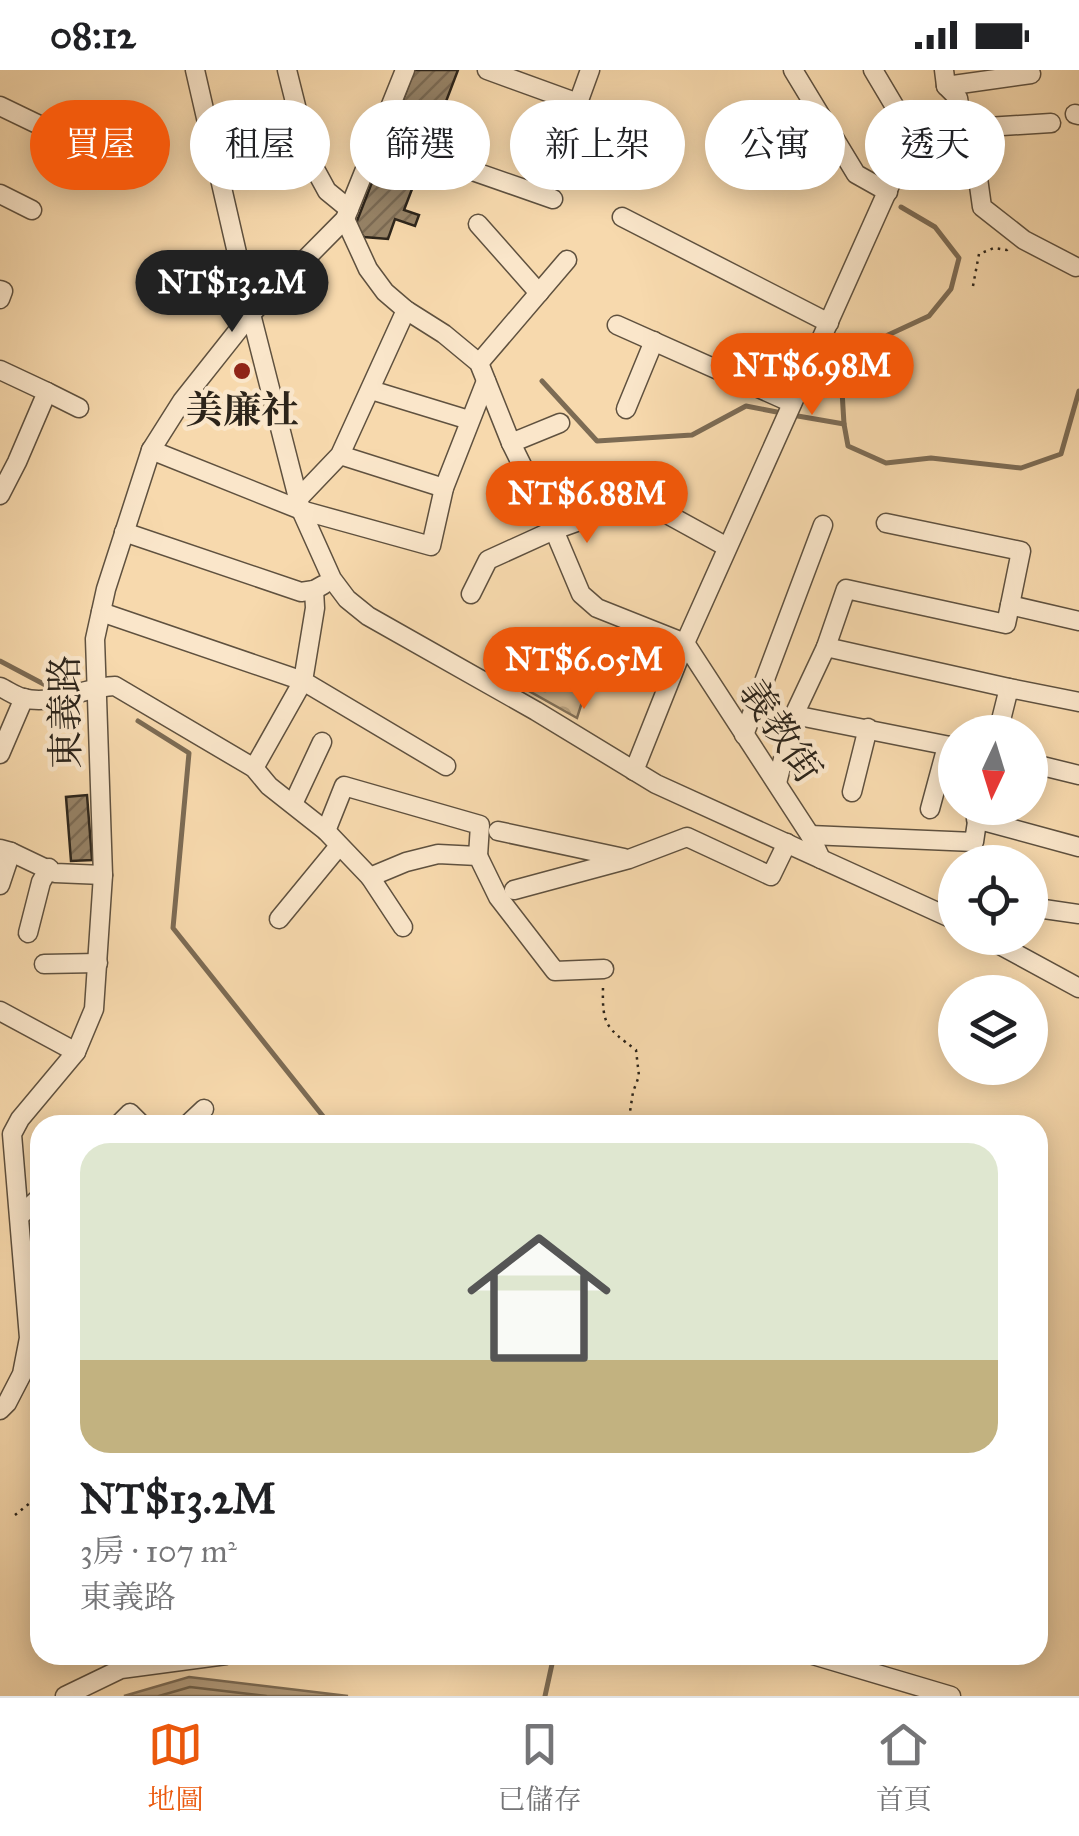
<!DOCTYPE html>
<html lang="zh-TW">
<head>
<meta charset="utf-8">
<style>
	body { margin:0; font-family:"IM FELL Great Primer","Noto Serif TC",serif; background:#f2f2f2; color:#202124; height:100vh; display:flex; flex-direction:column; font-size:38px; white-space:nowrap }
	* { box-sizing:border-box; margin:0 }
	p { font-size:32px; color:#757577 }
	.icon { flex:none; width:55px; height:55px; fill:none; stroke:currentColor; stroke-width:2; stroke-linecap:round; stroke-linejoin:round }
	.map { position:relative; flex:1; overflow:hidden }
	.drawer { position:absolute; left:30px; top:1045px; width:1018px; height:550px; display:flex; flex-direction:column; background:#fff; border-radius:30px; box-shadow:0 5px 25px #0003 }
	.drawer>* { flex:none }
	.hud { position:absolute; left:30px; top:30px; width:1020px; height:90px; display:flex; gap:20px }
	.needle { width:65px; rotate:184deg }
	.buttons { position:absolute; left:938px; top:645px; display:grid; gap:20px }
	.buttons a { display:grid; place-items:center; width:110px; height:110px; border-radius:50%; background:#fff; box-shadow:0 5px 25px #0003; font-size:50px }
	.price { position:absolute; translate:-50% -85px; padding:0 22px; border-radius:35px; background:#ea580c; color:#fff; font-size:32px; line-height:65px; filter:drop-shadow(0 2px 5px #0008) }
	.price::after { content:''; position:absolute; left:50%; top:60px; width:30px; height:22px; margin-left:-15px; background:inherit; clip-path:polygon(0 0,100% 0,50% 100%) }
	.price.current { background:#222; color:#fff }
	ul { padding:0; list-style:none }
	li { display:grid; align-content:center; gap:20px; height:530px; padding:0 50px }
	li+li { border-top:2px solid #e0e0e0 }
	li span { display:grid; place-items:center; height:310px; border-radius:30px; color:#555 }
	li>.icon { margin-inline-start:auto }
	span .icon { width:180px; height:180px; fill:#fffc; stroke-width:1 }
	li b { font-size:42px }
	.chip { padding:0 35px; border-radius:45px; background:#fff; box-shadow:0 5px 25px #0003; font-size:35px; line-height:90px }
	.chip.current { background:#ea580c; color:#fff }
	.status { display:flex; justify-content:space-between; align-items:center; height:70px; padding:0 50px; background:#fff; direction:ltr }
	.status svg { height:28px; fill:currentColor }
	.menu { display:flex; justify-content:space-around; align-items:center; height:140px; border-top:2px solid #e0e0e0; background:#fff; font-size:28px; color:#757577 }
	.menu a { display:grid; justify-items:center; gap:5px }
	.menu .current { color:#ea580c }
	.map>svg:first-child { display:block }
</style>
</head>
<body>
<div class="status"><b>08:12</b><svg viewBox="0 0 49 12"><path d="M0 12V9h3v3zM5 12V6h3v6zM10 12V3h3v9zM15 12V0h3v12zM26 1h20v11H26zM47 4h2v5h-2z"/></svg></div>
<div class="map">
<svg width="1079" height="1626" viewBox="0 0 1079 1626">
	<defs>
		<pattern id="forest-crowns" width="20" height="18" patternUnits="userSpaceOnUse" patternTransform="scale(2.5)"><rect width="20" height="18" fill="#d4ba94"/><path d="M2 6a3 3 0 1 1 6 0M12 15a3 3 0 1 1 6 0" fill="none" stroke="#b6a07f"/></pattern>
		<pattern id="building-hatch" width="6" height="6" patternUnits="userSpaceOnUse" patternTransform="scale(2.5)"><rect width="6" height="6" fill="#968266"/><path d="M-1 1l2-2M0 6l6-6M5 7l2-2" fill="none" stroke="#7b6a53"/></pattern>
	</defs>
	<rect width="100%" height="100%" fill="#f7d9ad"/>
	<filter id="stains"><feTurbulence type="fractalNoise" baseFrequency=".002" numOctaves="4"/><feColorMatrix values="0 0 0 0 .2 0 0 0 0 .09 0 0 0 0 .02 0 0 0 .5 -.17"/></filter>
	<radialGradient id="worn" r=".72"><stop offset=".6" stop-color="#630" stop-opacity="0"/><stop offset="1" stop-color="#630" stop-opacity=".3"/></radialGradient>
	<polygon fill="url(#forest-crowns)" stroke="#806f57" stroke-width="2.5" points="516,586 527,587 584,626 577,648 504,607"/>
	<polygon fill="#b29b7b" stroke="#7c6b54" stroke-width="2.5" points="189,1607 348,1626 124,1626"/>
	<g fill="none" stroke-linecap="round" stroke-linejoin="round">
		<polyline stroke="#6f604a" stroke-width="2.5" points="159,1626 190,1617 266,1626"/>
		<g stroke="#7c6b54" stroke-width="5">
			<polyline points="901,137 935,157 959,188 951,219 929,246 888,265 851,296 842,321 844,354 848,376 886,393 931,388 1021,398 1061,384 1079,321"/>
			<polyline points="542,311 597,371 692,365 746,336 782,343"/>
			<polyline points="792,345 844,354"/>
			<polyline points="0,591 53,619"/>
			<polyline points="138,651 189,683 173,858 330,1055"/>
			<polyline points="545,1626 554,1585"/>
		</g>
	</g>
	<g fill="url(#building-hatch)" stroke="#2c241a" stroke-width="2.5">
		<polygon points="414,0 458,0 429,76 391,62"/>
		<polygon points="385,79 422,93 404,140 419,145 415,156 395,149 388,169 364,167 355,156"/>
		<polygon points="87,725 92,790 71,791 66,727"/>
	</g>
	<g fill="none" stroke-linecap="round" stroke-linejoin="round">
		<defs>
			<g id="minor">
				<polyline points="195,0 251,244 301,440 332,509 347,529 368,546 536,641 656,714 955,850"/>
				<polyline points="287,0 309,88 327,121 349,139"/>
				<polyline points="487,0 578,33 590,0"/>
				<polyline points="793,0 856,104 888,122"/>
				<polyline points="944,0 946,16 958,28 963,60"/>
				<polyline points="946,16 1031,4"/>
				<polyline points="0,36 58,64"/>
				<polyline points="1075,44 1079,45"/>
				<polyline points="971,58 1051,53"/>
				<polyline points="378,68 553,129"/>
				<polyline points="908,75 932,63 971,58 982,137 1024,170 1076,197"/>
				<polyline points="0,124 32,140"/>
				<polyline points="622,147 829,253"/>
				<polyline points="345,149 368,199 385,222 406,240 444,264 479,293 511,373 554,460 581,524 597,538 685,573 810,765 821,789"/>
				<polyline points="478,154 539,223"/>
				<polyline points="0,220 3,221 0,229"/>
				<polyline points="617,255 792,333"/>
				<polyline points="479,293 567,190"/>
				<polyline points="0,300 47,322 17,392 0,425"/>
				<polyline points="371,320 469,350"/>
				<polyline points="47,322 79,338"/>
				<polyline points="626,339 654,271"/>
				<polyline points="511,373 560,353"/>
				<polyline points="151,380 301,440 431,476 444,418 486,311"/>
				<polyline points="340,385 444,418"/>
				<polyline points="298,429 340,385 406,240"/>
				<polyline points="886,453 1021,481 1010,535"/>
				<polyline points="124,462 301,522 314,520 323,515"/>
				<polyline points="314,520 315,538 303,611 446,696"/>
				<polyline points="471,524 488,490 554,460 627,434 647,433 727,477"/>
				<polyline points="101,542 303,611 254,698"/>
				<polyline points="826,577 846,519 1006,554 1010,535 1079,551"/>
				<path d="M0,617C7,620 15,626 23,628C53,636 85,617 115,616L254,698L269,716L326,761L370,807L406,792L438,784L478,786L498,827L555,901L604,899"/>
				<polyline points="794,645 955,677"/>
				<polyline points="998,662 1009,618 1079,632"/>
				<polyline points="744,665 823,455"/>
				<polyline points="0,684 24,628"/>
				<polyline points="1030,693 1079,705"/>
				<polyline points="634,701 685,573 908,75 898,42 873,0"/>
				<polyline points="777,713 794,645 826,577 1009,618"/>
				<polyline points="852,722 868,658"/>
				<polyline points="293,734 322,672"/>
				<polyline points="930,739 947,676"/>
				<polyline points="976,749 1079,777"/>
				<polyline points="326,761 344,716 480,755 478,786"/>
				<polyline points="498,761 624,788"/>
				<polyline points="810,765 974,772 979,738"/>
				<polyline points="0,779 11,782 55,803 103,805"/>
				<polyline points="370,807 403,857"/>
				<polyline points="0,815 11,782"/>
				<polyline points="514,820 629,789 687,767 771,806 787,773"/>
				<polyline points="1030,837 1079,844"/>
				<polyline points="279,849 339,776"/>
				<polyline points="28,863 41,812 49,798"/>
				<polyline points="987,868 1079,918"/>
				<polyline points="44,894 98,893"/>
				<polyline points="0,941 76,982"/>
				<polyline points="118,1055 130,1043 142,1055"/>
				<polyline points="187,1055 204,1039"/>
				<polyline points="20,1146 40,1127"/>
				<polyline points="0,1340 7,1333 22,1304 29,1268 12,1064 20,1049 76,982 94,939 103,805 95,569 106,519 151,380 182,331 251,244 345,149 405,0"/>
				<polyline points="813,1585 951,1626"/>
				<polyline points="65,1626 121,1599 226,1585"/>
			</g>
		</defs>
		<use href="#minor" stroke="#5f513f" stroke-width="21"/>
		<g stroke="#2c241a" stroke-width="2.5" stroke-dasharray="2.5 5" stroke-linecap="butt">
			<polyline points="973,216 979,184 994,178 1007,180 1008,178"/>
			<path d="M603,918C602,956 607,958 636,980L639,1006L633,1022L628,1055"/>
			<polyline points="15,1445 40,1425"/>
		</g>
		<use href="#minor" stroke="#fae6ca" stroke-width="18"/>
	</g>
	<circle fill="#8f2418" stroke="#fae6ca" stroke-width="4" cx="242" cy="301" r="10"/>
	<g text-anchor="middle" dominant-baseline="central" stroke-width="9" stroke-linejoin="round" paint-order="stroke">
		<g font-size="38" font-weight="bold" fill="#2c241a" stroke="#fae6ca">
			<text x="242" y="340">美廉社</text>
		</g>
		<g font-size="38" fill="#2c241a" stroke="#fae6ca">
			<text transform="translate(65 642) rotate(-91)">東義路</text>
			<text transform="translate(781 661) rotate(56)">義教街</text>
		</g>
	</g>
	<rect width="100%" height="100%" filter="url(#stains)"/>
	<rect width="100%" height="100%" fill="url(#worn)"/>
</svg>
<div class="buttons">
<a><svg class="needle" viewBox="-14 -14 28 28"><path d="M0-13l5 13h-10z" fill="#e53935"/><path d="M0 13l5-13h-10z" fill="#757577"/></svg></a>
<a><svg class="icon" aria-label="locate" viewBox="0 0 24 24"><circle cx="12" cy="12" r="6"/><path d="M12 2v4M12 18v4M2 12h4M18 12h4"/></svg></a>
<a><svg class="icon" aria-label="layers" viewBox="0 0 24 24"><path d="M12 4l9 5-9 5-9-5zM3 14l9 5 9-5"/></svg></a>
</div>
<b class="price current" style="left:232px;top:265px">NT$13.2M</b>
<b class="price" style="left:812px;top:348px">NT$6.98M</b>
<b class="price" style="left:587px;top:476px">NT$6.88M</b>
<b class="price" style="left:584px;top:642px">NT$6.05M</b>
<div class="hud">
<a class="chip current">買屋</a>
<a class="chip">租屋</a>
<a class="chip">篩選</a>
<a class="chip">新上架</a>
<a class="chip">公寓</a>
<a class="chip">透天</a>
</div>
<section class="drawer">
<ul>
<li><span style="background:linear-gradient(#dfe7d0 70%,#c2b280 0)"><svg class="icon" aria-label="home" viewBox="0 0 24 24"><path d="M3 11l9-7 9 7M6 9v11h12V9"/></svg></span><div><b>NT$13.2M</b><p>3房 · 107 m²</p><p>東義路</p></div></li>
</ul>
</section>
</div>
<nav class="menu">
<a class="current"><svg class="icon" aria-label="map" viewBox="0 0 24 24"><path d="M3 6l6-2 6 2 6-2v14l-6 2-6-2-6 2zM9 4v14M15 6v14"/></svg>地圖</a>
<a><svg class="icon" aria-label="saved" viewBox="0 0 24 24"><path d="M7 4h10v16l-5-4-5 4z"/></svg>已儲存</a>
<a><svg class="icon" aria-label="home" viewBox="0 0 24 24"><path d="M3 11l9-7 9 7M6 9v11h12V9"/></svg>首頁</a>
</nav>
</body>
</html>
